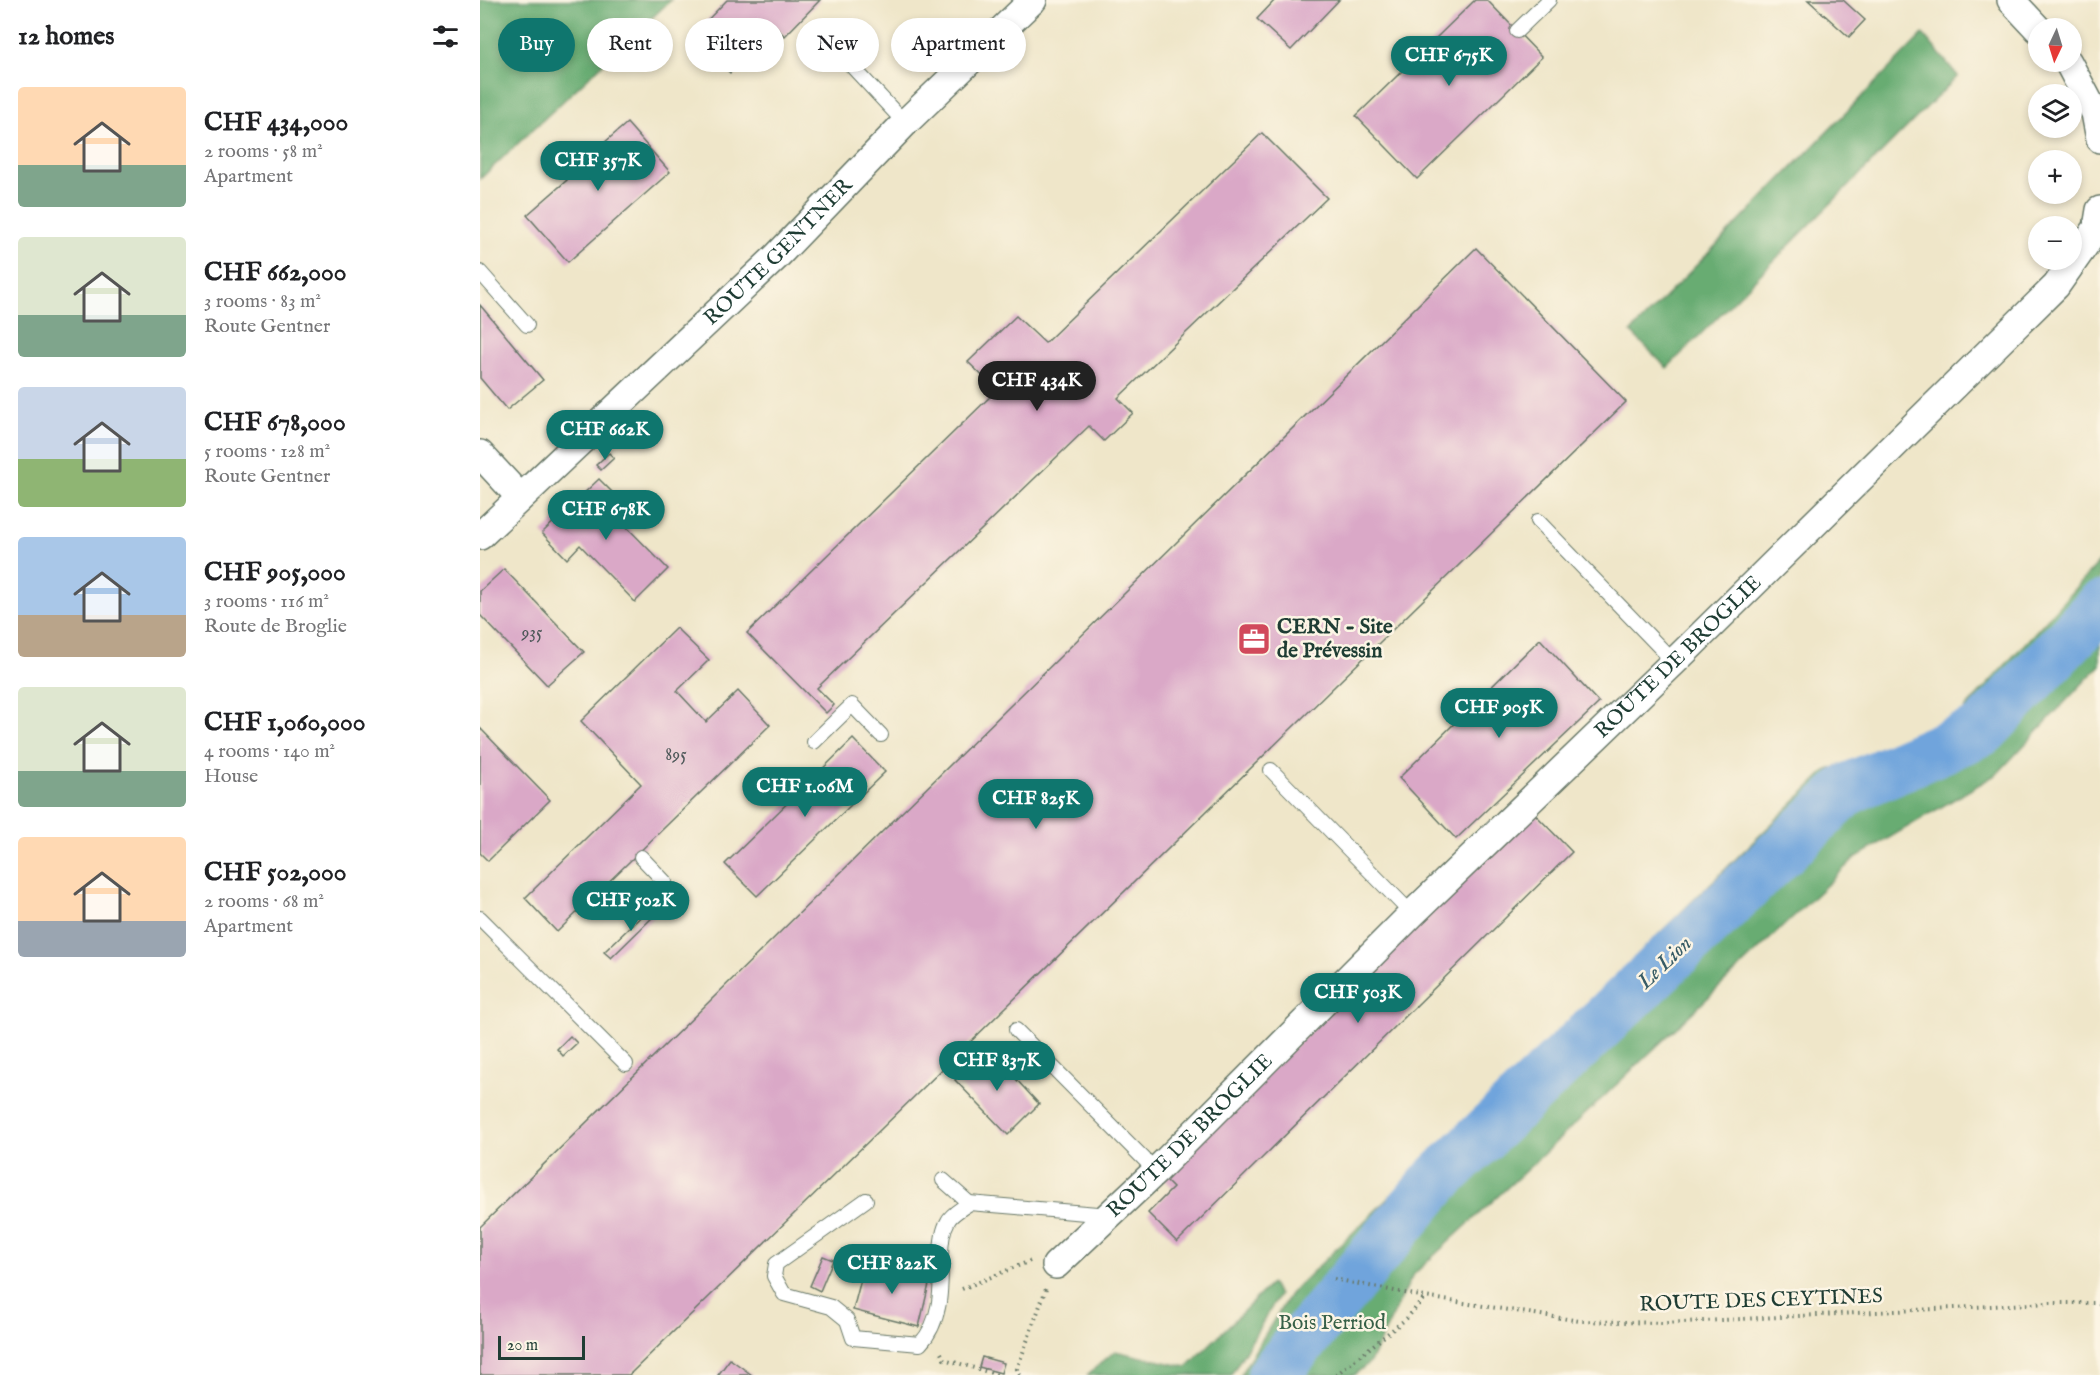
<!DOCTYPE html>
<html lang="en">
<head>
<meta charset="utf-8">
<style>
	body { margin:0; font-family:"IM FELL English",serif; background:#f2f2f2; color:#202124; height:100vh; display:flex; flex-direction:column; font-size:22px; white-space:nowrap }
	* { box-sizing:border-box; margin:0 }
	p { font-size:20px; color:#757577 }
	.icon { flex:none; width:33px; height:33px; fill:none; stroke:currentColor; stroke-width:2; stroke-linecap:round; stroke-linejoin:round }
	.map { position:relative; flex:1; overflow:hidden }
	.panel { display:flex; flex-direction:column; background:#fff; width:480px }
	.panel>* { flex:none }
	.hud { position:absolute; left:18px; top:18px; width:570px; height:54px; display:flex; gap:12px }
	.needle { width:39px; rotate:184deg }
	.controls { position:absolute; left:1548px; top:18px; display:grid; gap:12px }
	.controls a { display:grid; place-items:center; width:54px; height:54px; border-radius:50%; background:#fff; box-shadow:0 3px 9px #0003; font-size:30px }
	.scale { position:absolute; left:18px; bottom:15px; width:87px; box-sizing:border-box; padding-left:6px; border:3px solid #1f3d34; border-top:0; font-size:16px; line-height:21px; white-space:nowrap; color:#1f3d34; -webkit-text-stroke:4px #fcf5e5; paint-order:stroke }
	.price { position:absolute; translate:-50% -51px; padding:0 14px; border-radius:21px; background:#0f766e; color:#fff; font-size:20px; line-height:39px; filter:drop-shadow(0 2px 3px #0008) }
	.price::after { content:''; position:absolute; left:50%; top:36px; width:18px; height:14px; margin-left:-9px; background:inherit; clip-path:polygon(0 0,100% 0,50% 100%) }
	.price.active { background:#222; color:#fff }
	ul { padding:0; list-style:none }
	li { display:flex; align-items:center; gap:18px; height:150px; padding:0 18px }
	li span { display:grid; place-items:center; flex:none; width:168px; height:120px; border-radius:6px; color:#555 }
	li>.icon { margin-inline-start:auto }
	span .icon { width:72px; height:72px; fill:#fffc; stroke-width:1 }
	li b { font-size:26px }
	h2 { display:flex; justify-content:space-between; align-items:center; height:72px; padding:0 18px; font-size:26px }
	.pill { padding:0 21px; border-radius:27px; background:#fff; box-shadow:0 3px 9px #0003; font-size:21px; line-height:54px }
	.pill.active { background:#0f766e; color:#fff }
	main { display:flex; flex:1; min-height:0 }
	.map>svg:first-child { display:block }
</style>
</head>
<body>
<main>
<section class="panel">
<h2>12 homes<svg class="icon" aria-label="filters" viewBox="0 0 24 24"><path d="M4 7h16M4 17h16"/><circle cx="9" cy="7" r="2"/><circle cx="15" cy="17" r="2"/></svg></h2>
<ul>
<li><span style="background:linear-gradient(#ffd9b3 65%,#7fa58c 0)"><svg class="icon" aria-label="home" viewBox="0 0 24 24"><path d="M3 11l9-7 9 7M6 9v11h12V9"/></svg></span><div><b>CHF 434,000</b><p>2 rooms · 58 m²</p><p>Apartment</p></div></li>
<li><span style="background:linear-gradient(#dfe7d0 65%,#7fa58c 0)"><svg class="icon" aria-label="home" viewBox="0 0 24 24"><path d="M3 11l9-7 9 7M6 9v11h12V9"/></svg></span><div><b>CHF 662,000</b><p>3 rooms · 83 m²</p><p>Route Gentner</p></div></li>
<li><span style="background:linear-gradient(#c9d6e8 60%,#8fb573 0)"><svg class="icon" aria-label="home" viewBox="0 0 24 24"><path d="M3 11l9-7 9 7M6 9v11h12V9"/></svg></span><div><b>CHF 678,000</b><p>5 rooms · 128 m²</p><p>Route Gentner</p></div></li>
<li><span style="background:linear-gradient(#a9c7e8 65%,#b9a48a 0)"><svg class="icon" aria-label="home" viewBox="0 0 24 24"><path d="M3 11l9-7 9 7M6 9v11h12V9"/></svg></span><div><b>CHF 905,000</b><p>3 rooms · 116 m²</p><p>Route de Broglie</p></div></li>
<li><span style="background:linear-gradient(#dfe7d0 70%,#7fa58c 0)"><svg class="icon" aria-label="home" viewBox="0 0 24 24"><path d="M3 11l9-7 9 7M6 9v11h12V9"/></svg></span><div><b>CHF 1,060,000</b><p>4 rooms · 140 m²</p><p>House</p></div></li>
<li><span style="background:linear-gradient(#ffd9b3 70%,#9aa5b1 0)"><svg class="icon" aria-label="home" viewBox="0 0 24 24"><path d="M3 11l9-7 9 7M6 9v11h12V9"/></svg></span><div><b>CHF 502,000</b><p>2 rooms · 68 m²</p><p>Apartment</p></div></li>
</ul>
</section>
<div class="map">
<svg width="1620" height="1375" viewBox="0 0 1620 1375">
	<rect width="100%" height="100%" fill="#fcf5e5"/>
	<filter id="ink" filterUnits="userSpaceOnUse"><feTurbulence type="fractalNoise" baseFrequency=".0167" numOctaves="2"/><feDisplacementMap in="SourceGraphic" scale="12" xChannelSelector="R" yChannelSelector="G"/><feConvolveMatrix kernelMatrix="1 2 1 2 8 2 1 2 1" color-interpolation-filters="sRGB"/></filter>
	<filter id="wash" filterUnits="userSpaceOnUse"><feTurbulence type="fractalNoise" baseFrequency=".008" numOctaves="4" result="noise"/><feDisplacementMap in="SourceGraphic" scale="24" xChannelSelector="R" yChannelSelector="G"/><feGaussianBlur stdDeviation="1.35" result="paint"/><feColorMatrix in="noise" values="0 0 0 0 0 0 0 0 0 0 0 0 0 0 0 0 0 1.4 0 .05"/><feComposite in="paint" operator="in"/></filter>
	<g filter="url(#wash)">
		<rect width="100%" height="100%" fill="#efe6c9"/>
		<g fill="#68ac72" stroke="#447453" stroke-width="1.5">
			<polygon points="0,0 191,0 0,179"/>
			<polygon points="1443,34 1478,76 1187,368 1151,332"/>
			<polygon points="1620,561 1620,665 1517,774 1375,858 1056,1161 933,1275 890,1362 874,1375 760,1375 810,1294 1346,771 1477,718"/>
			<polygon points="791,1284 799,1295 751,1375 607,1375 635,1351 707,1367"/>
		</g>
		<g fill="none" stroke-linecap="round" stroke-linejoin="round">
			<polyline stroke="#70a4dc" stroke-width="52" points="793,1375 957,1180 1368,789 1503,730 1620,607"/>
		</g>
		<g id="blocks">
			<g fill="#daa8c7">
				<polygon points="247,0 340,0 305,36 295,27 250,73 212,36"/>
				<polygon points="795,0 859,0 811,50 777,19"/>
				<polygon points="995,0 1007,0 1062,57 937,179 876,116"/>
				<polygon points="1328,0 1363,0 1385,20 1369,37"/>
				<polygon points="147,123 190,172 88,262 47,215 87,180 85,177"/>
				<polygon points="782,133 847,198 638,398 653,413 624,441 609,426 337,688 354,705 346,713 267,633 517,390 488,362 536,316 565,343"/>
				<polygon points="996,248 1146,402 149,1375 0,1375 0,1227"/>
				<polygon points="0,305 63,380 27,410 0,378"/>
				<polygon points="129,453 134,458 121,470 116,465"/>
				<polygon points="119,479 143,503 133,513 188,569 155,602 100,545 87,559 62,533"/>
				<polygon points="24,569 104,652 67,685 0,615 0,591"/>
				<polygon points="196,628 229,660 197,691 226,722 258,691 290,725 77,932 45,898 161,784 101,721"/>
				<polygon points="1060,639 1119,703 976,839 919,778"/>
				<polygon points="0,728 70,800 8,861 0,853"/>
				<polygon points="373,739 405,772 277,896 245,864"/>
				<polygon points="1053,812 1092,852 697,1242 668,1213 693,1188 682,1177"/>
				<polygon points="172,906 178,912 131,958 124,952"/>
				<polygon points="90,1036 97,1043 83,1056 77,1049"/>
				<polygon points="508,1049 559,1104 528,1135 475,1080"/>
				<polygon points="343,1256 353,1260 340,1291 330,1286"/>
				<polygon points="385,1264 450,1280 439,1327 373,1310"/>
				<polygon points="502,1357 524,1363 521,1373 499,1367"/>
				<polygon points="250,1359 272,1375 238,1375"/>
			</g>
		</g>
	</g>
	<g filter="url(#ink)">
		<use href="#blocks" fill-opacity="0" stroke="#687868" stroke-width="1.5"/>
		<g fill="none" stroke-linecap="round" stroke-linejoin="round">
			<defs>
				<g id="service">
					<polyline points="337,29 425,123"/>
					<polyline points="1037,31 1069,0"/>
					<polyline points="0,272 47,325"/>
					<polyline points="1058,521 1194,662"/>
					<polyline points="334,742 372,705 401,735"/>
					<polyline points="791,770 932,914"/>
					<polyline points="161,857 185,882"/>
					<polyline points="0,918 146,1064"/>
					<polyline points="536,1030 676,1171"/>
					<polyline points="463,1180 489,1203"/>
					<path d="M386,1200L296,1264L294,1276L304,1294L351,1307L367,1320L373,1338L440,1344C462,1321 461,1288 461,1257C461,1246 462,1231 468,1221C471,1214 483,1208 489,1203L629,1215"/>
				</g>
				<g id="minor">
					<polyline points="1531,0 1558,29"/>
					<polyline points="1588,62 1615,113 1620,139"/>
					<polyline points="0,454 40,497"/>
					<path id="s1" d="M0,536L296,257L425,123L553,0"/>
					<path id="s2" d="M576,1265L676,1171L932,914L1194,662L1576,286L1617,228L1620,210"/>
				</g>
			</defs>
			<use href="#service" stroke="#687868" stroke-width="16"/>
			<use href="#minor" stroke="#687868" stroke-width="30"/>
			<g stroke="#687868" stroke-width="4" stroke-dasharray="1.5 4.5" stroke-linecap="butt">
				<polyline points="854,1279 945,1297 1100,1321 1184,1323 1570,1303 1620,1303"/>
				<polyline points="482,1289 550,1261"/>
				<polyline points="461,1353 464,1359 518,1375"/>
				<polyline points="540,1375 537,1369 566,1289"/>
				<polyline points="856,1375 927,1318 945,1297"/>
			</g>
			<use href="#service" stroke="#fff" stroke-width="14"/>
			<use href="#minor" stroke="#fff" stroke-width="27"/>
		</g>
	</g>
	<defs>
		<symbol id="office-square" viewBox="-11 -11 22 22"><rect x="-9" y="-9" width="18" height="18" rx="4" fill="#d1495b" stroke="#fcf5e5"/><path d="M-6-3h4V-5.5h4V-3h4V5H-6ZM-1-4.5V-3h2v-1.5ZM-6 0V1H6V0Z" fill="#fff"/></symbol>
	</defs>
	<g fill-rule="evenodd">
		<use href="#office-square" x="755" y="620" width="38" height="38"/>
	</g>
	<g text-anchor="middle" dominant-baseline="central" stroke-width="5" stroke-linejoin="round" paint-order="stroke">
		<g font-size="18" fill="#4e5859">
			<text x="52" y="633">935</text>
			<text x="196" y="755">895</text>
		</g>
		<g font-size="21" fill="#1f3d34" stroke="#fcf5e5">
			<text stroke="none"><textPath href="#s1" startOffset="412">ROUTE GENTNER</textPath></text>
			<text stroke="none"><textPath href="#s2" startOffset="870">ROUTE DE BROGLIE</textPath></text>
			<text stroke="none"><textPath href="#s2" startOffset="186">ROUTE DE BROGLIE</textPath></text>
			<text transform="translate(1281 1301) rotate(-2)">ROUTE DES CEYTINES</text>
		</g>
		<g font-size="21" font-weight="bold" fill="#1f3d34" stroke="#fcf5e5" text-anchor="start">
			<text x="797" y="627">CERN - Site<tspan x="797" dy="24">de Prévessin</tspan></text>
		</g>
		<g font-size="21" fill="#376048" stroke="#fcf5e5">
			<text x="852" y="1323">Bois Perriod</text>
		</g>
		<g font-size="22" font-style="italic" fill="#375c66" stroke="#fcf5e5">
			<text transform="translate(1185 963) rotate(-44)">Le Lion</text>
		</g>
	</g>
</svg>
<div class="controls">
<a><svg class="needle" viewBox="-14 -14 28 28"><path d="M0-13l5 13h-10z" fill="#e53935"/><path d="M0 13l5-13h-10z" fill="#757577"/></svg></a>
<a><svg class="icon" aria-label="layers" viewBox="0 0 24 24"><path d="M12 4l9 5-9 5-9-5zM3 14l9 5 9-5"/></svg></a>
<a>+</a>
<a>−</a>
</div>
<div class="scale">20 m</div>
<b class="price" style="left:969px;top:87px">CHF 675K</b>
<b class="price" style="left:118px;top:192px">CHF 357K</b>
<b class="price active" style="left:557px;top:412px">CHF 434K</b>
<b class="price" style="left:125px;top:461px">CHF 662K</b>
<b class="price" style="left:126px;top:541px">CHF 678K</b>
<b class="price" style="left:1019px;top:739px">CHF 905K</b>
<b class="price" style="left:325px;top:818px">CHF 1.06M</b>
<b class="price" style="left:556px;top:830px">CHF 825K</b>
<b class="price" style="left:151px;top:932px">CHF 502K</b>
<b class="price" style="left:878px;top:1024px">CHF 503K</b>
<b class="price" style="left:517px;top:1092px">CHF 837K</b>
<b class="price" style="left:412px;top:1295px">CHF 822K</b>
<div class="hud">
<a class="pill active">Buy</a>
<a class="pill">Rent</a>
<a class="pill">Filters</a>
<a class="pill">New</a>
<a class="pill">Apartment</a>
</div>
</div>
</main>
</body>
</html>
